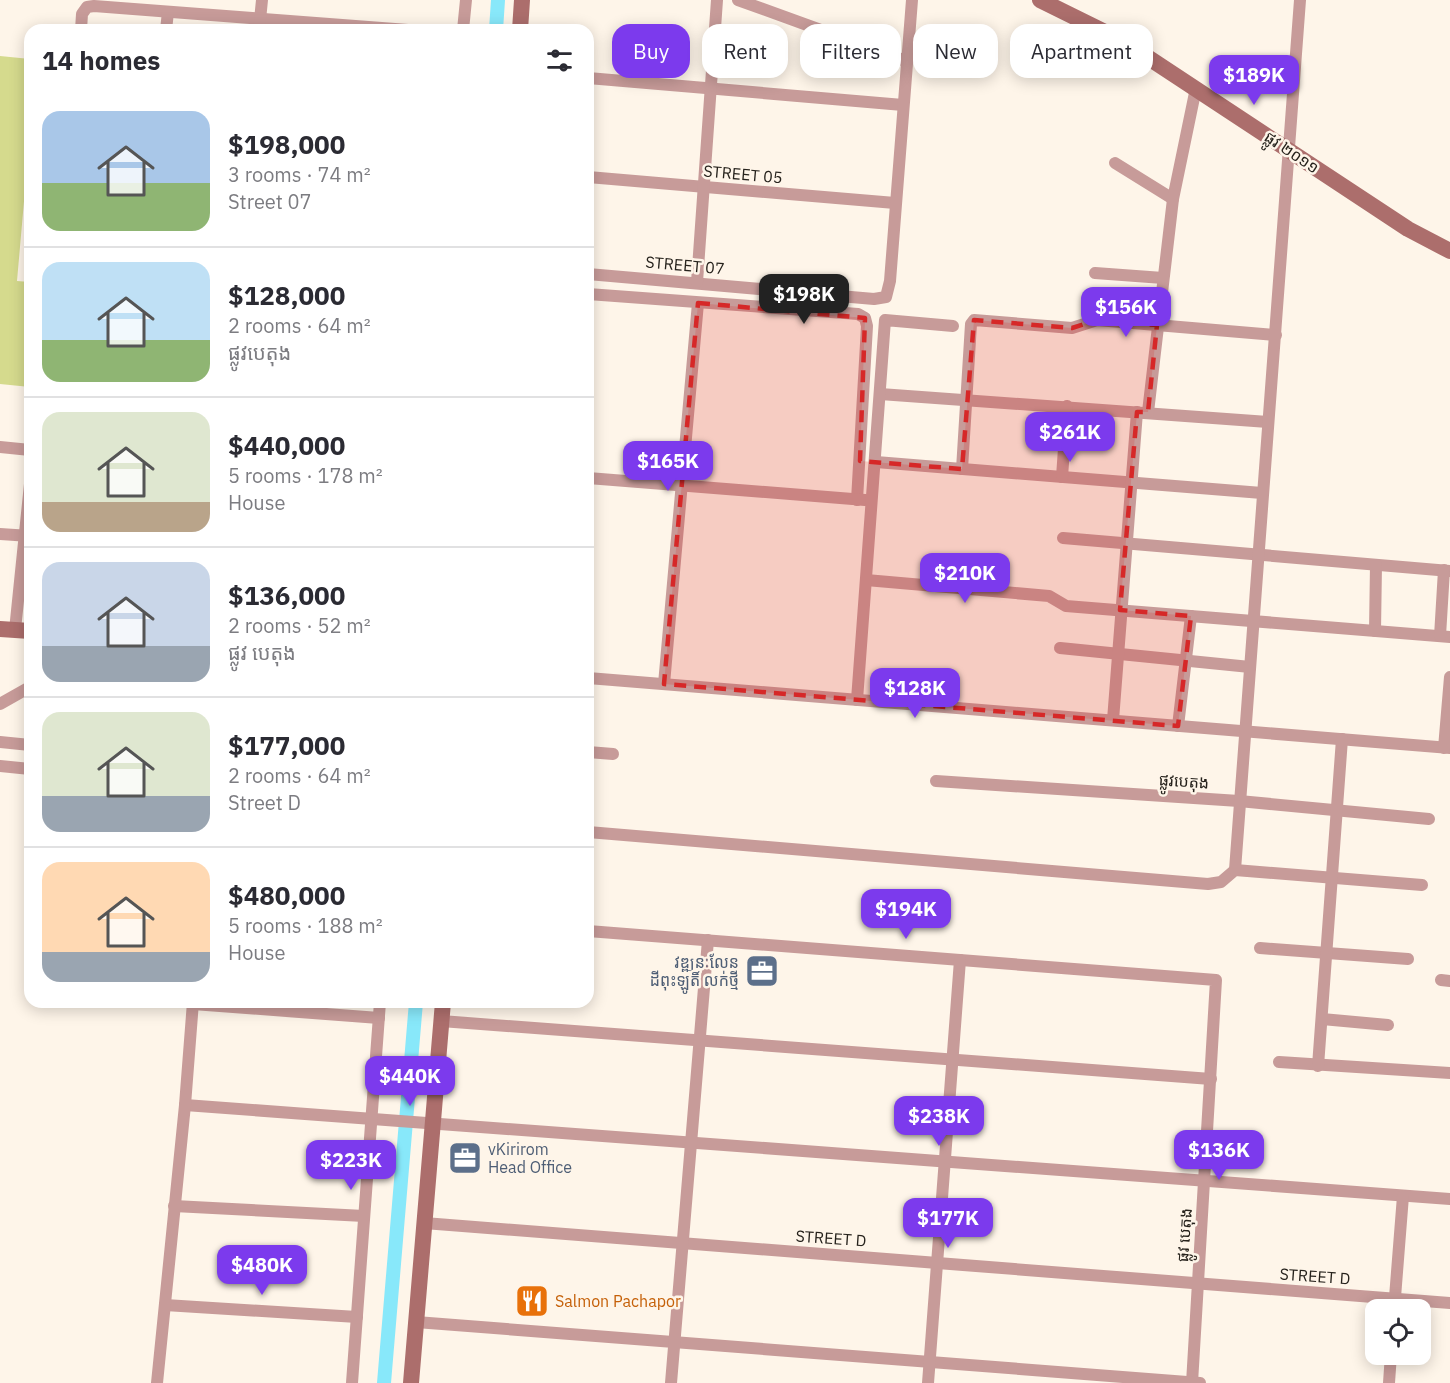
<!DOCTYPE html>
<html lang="en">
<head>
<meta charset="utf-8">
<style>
	body { margin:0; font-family:"IBM Plex Sans","Noto Sans Khmer",sans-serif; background:#f2f2f3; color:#2b2b33; height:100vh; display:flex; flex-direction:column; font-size:22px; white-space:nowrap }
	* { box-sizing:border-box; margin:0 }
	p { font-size:20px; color:#7c7c81 }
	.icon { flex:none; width:33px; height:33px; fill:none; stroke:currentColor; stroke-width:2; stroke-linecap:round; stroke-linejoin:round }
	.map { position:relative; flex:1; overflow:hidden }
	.drawer { position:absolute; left:24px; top:24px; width:570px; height:984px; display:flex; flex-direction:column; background:#fff; border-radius:18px; box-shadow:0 3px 15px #0003 }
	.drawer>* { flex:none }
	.hud { position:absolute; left:612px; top:24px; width:570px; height:54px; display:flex; gap:12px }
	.buttons { position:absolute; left:1365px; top:1299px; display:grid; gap:12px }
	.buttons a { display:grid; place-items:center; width:66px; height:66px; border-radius:12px; background:#fff; box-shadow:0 3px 15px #0003; font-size:30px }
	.price { position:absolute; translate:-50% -51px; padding:0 14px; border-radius:12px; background:#7c3aed; color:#fff; font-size:20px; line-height:39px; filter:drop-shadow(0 2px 3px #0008) }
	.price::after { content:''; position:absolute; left:50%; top:36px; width:18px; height:14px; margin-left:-9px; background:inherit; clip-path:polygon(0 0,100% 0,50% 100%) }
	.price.on { background:#222; color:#fff }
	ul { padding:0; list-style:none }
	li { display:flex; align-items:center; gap:18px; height:150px; padding:0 18px }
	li+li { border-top:2px solid #e1e1e2 }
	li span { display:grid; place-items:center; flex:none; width:168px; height:120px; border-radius:18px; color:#555 }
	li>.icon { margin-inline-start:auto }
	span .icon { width:72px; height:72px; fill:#fffc; stroke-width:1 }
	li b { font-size:26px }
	h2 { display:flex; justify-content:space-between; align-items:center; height:72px; padding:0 18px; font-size:26px }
	.chip { padding:0 21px; border-radius:18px; background:#fff; box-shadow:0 3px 15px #0003; font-size:21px; line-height:54px }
	.chip.on { background:#7c3aed; color:#fff }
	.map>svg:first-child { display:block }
</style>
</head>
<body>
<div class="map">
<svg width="1450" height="1383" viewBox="0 0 1450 1383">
	<rect width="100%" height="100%" fill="#fef5e9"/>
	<polygon fill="#d5da8d" points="0,56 30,59 30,133 17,281 30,282 30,387 0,384"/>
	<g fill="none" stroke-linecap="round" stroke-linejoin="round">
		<g stroke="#88e8fa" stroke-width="14">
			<polyline points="496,30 498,0"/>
			<polyline points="384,1383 416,1002"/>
		</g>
		<g stroke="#c79b99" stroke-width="12">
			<polyline points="738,0 906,61"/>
			<polyline points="81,30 82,14 87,7 94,6 408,30"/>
			<polyline points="166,30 168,12"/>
			<polyline points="259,30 262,0"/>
			<polyline points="463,30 466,0"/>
			<polyline points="588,78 903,105"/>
			<polyline points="1115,163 1173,199"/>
			<polyline points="588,177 895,203"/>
			<polyline points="1095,273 1163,278"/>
			<polyline points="588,274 874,299 886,297 890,281 912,0"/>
			<polyline points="697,282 717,0"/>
			<polyline points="588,294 858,314 865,318 867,326 857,500"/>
			<polyline points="880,394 1268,422"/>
			<polyline points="1148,412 1173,199 1196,88"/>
			<polyline points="0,447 30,450"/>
			<polyline points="876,462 1262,493"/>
			<polyline points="962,469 971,324 974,320 1072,328 1097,320 1276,335"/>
			<polyline points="1062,477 1067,406"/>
			<polyline points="588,478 865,500"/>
			<polyline points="0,534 30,536"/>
			<polyline points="1063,538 1450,571"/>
			<polyline points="866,580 1049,596 1066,606 1450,637"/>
			<polyline points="15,630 30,484"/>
			<polyline points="1375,631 1376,565"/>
			<polyline points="1440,636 1444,570"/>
			<polyline points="1060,648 1250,667"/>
			<polyline points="588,678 1450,748"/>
			<polyline points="664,684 698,303"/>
			<polyline points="857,700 885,320 953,326"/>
			<polyline points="0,704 30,687"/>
			<polyline points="1113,720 1137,412"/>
			<polyline points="1178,726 1191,616"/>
			<polyline points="0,742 30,745"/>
			<polyline points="1444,748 1450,677"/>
			<polyline points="588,752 613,754"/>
			<polyline points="0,766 30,769"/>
			<polyline points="936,781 1239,801 1429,819"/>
			<polyline points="588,832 1208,884 1221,882 1235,870 1422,885"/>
			<polyline points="1235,870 1300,0"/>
			<polyline points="588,931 1216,980 1192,1383"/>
			<polyline points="1260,948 1408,959"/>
			<polyline points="1441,980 1450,981"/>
			<polyline points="193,1004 379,1018"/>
			<polyline points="1322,1019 1388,1025"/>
			<polyline points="441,1021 1211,1079"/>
			<polyline points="1279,1062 1450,1073"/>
			<polyline points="1318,1066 1342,739"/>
			<polyline points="185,1105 1450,1199"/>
			<polyline points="174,1206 364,1216"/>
			<polyline points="424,1223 1450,1303"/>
			<polyline points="165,1305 357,1317"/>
			<polyline points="1394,1310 1403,1196"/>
			<polyline points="416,1322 1200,1383"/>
			<polyline points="157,1383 185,1105 193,1002"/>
			<polyline points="352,1383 380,1002"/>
			<polyline points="671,1383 708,940"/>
			<polyline points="928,1383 960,960"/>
			<polyline points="1389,1383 1391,1354"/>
		</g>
		<g stroke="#ac6e6c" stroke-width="16">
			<polyline points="1040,0 1123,41 1408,229 1450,251"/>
			<polyline points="520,30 522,0"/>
			<polyline points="0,629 30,631"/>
			<polyline points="411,1383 443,1002"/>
		</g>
	</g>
	<path fill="#d62828" fill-opacity="0.2" stroke="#d62828" stroke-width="4.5" stroke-dasharray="12 8" stroke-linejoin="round" d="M698,303L865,318L860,461L962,469L974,320L1072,328L1097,320L1157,325L1148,412H1137L1120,610L1191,616L1178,726L664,684Z"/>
	<defs>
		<symbol id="office-square" viewBox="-11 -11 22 22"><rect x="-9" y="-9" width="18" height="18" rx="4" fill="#5c6f8a" stroke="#fef5e9"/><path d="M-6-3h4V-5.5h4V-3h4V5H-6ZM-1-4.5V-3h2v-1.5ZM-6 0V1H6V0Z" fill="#fff"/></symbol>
		<symbol id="restaurant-square" viewBox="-11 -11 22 22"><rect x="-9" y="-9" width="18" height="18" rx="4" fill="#e8710a" stroke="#fef5e9"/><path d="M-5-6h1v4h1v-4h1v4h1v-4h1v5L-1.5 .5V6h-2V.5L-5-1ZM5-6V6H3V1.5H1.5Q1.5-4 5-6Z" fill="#fff"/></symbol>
	</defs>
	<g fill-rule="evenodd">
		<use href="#office-square" x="743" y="952" width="38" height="38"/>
		<use href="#office-square" x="446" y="1139" width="38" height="38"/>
		<use href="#restaurant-square" x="513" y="1282" width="38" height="38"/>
	</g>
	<g text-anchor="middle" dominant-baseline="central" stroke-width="5" stroke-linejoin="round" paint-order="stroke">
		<g font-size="16" fill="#26221c" stroke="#fef5e9">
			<text transform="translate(1292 152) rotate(34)">ផ្លូវ ២០១១</text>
			<text transform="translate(743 174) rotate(5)">STREET 05</text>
			<text transform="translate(685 265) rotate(5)">STREET 07</text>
			<text transform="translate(1184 781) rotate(4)">ផ្លូវបេតុង</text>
			<text transform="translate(1184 1235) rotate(-86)">ផ្លូវ បេតុង</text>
			<text transform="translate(831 1238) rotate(4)">STREET D</text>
			<text transform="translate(1315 1276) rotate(4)">STREET D</text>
		</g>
		<g font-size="16" fill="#4e5e75" stroke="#fef5e9" text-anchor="end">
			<text x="739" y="962">វឌ្ឍនៈលែន<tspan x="739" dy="18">ដីពុះឡូតិ៍ លក់ថ្មី</tspan></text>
			<text x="488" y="1149" text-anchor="start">vKirirom<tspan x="488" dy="18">Head Office</tspan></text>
		</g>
		<g font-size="16" fill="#c56008" stroke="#fef5e9" text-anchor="start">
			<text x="555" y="1301">Salmon Pachapor</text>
		</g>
	</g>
</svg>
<div class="buttons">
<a><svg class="icon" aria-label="locate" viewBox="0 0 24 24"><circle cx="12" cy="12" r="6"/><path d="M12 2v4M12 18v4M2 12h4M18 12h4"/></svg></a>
</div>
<b class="price" style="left:1254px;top:106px">$189K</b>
<b class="price on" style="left:804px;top:325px">$198K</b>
<b class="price" style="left:1126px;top:338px">$156K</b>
<b class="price" style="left:1070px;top:463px">$261K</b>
<b class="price" style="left:668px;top:492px">$165K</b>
<b class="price" style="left:965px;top:604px">$210K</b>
<b class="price" style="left:915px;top:719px">$128K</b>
<b class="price" style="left:906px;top:940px">$194K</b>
<b class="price" style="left:410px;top:1107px">$440K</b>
<b class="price" style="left:939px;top:1147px">$238K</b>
<b class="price" style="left:1219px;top:1181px">$136K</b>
<b class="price" style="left:351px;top:1191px">$223K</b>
<b class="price" style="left:948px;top:1249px">$177K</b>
<b class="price" style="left:262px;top:1296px">$480K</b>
<div class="hud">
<a class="chip on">Buy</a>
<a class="chip">Rent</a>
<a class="chip">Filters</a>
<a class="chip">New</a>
<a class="chip">Apartment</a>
</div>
<section class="drawer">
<h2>14 homes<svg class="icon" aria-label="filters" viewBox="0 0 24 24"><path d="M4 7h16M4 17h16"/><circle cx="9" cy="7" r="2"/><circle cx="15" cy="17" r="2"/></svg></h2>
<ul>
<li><span style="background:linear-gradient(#a9c7e8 60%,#8fb573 0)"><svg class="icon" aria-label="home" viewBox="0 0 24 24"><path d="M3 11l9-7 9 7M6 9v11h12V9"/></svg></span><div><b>$198,000</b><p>3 rooms · 74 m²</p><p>Street 07</p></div></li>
<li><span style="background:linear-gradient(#bfe0f5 65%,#8fb573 0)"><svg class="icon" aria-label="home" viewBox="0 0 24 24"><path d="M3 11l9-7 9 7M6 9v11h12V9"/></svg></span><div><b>$128,000</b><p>2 rooms · 64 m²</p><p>ផ្លូវបេតុង</p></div></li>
<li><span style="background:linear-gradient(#dfe7d0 75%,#b9a48a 0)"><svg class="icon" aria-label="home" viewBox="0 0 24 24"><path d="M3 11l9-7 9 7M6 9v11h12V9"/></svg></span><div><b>$440,000</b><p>5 rooms · 178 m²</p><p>House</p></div></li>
<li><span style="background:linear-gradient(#c9d6e8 70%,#9aa5b1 0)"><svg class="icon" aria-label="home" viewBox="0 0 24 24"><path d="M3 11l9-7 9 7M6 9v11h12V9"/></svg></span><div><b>$136,000</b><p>2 rooms · 52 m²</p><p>ផ្លូវ បេតុង</p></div></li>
<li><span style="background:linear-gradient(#dfe7d0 70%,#9aa5b1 0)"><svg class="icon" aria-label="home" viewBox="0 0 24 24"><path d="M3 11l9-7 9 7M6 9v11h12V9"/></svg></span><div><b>$177,000</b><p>2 rooms · 64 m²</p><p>Street D</p></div></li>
<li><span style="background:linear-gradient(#ffd9b3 75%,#9aa5b1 0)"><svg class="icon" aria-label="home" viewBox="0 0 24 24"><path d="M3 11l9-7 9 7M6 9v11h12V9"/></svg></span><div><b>$480,000</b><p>5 rooms · 188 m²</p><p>House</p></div></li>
</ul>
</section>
</div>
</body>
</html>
